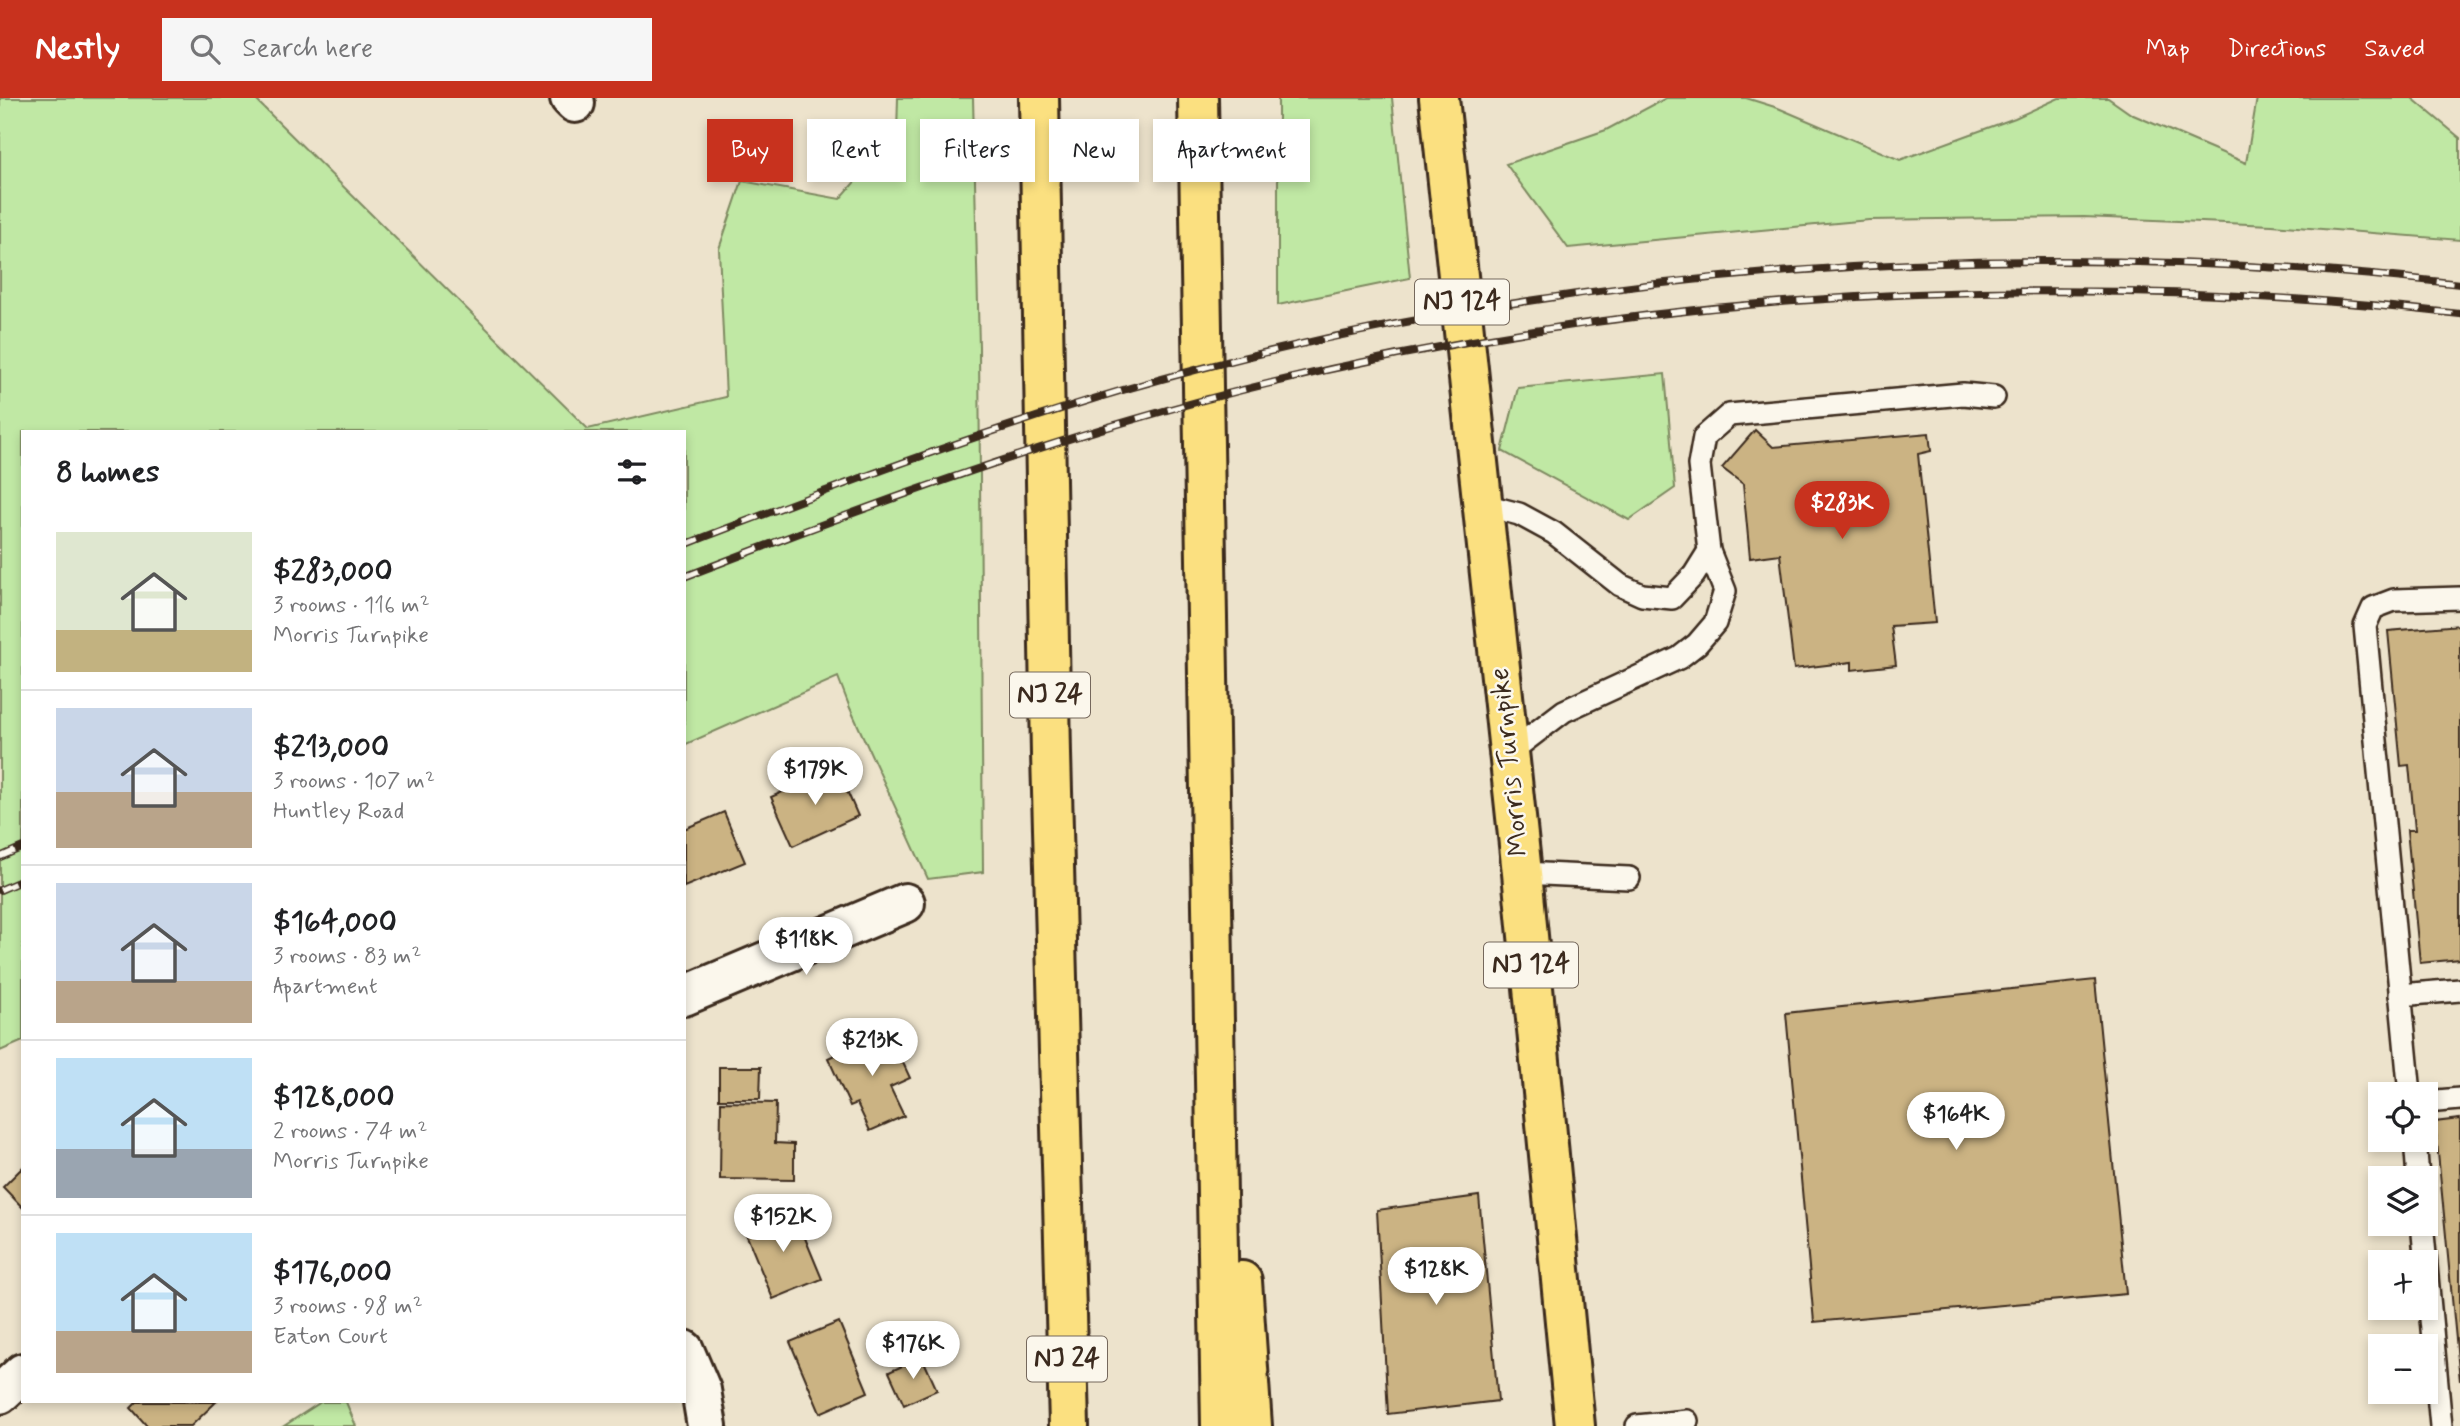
<!DOCTYPE html>
<html lang="en">
<head>
<meta charset="utf-8">
<style>
	body { margin:0; font-family:Mynerve,sans-serif; background:#f6f6f6; color:#202124; height:100vh; display:flex; flex-direction:column; font-size:26px; white-space:nowrap }
	* { box-sizing:border-box; margin:0 }
	p { font-size:23px; color:#757577 }
	.icon { flex:none; width:38px; height:38px; fill:none; stroke:currentColor; stroke-width:2; stroke-linecap:round; stroke-linejoin:round }
	.map { position:relative; flex:1; overflow:hidden }
	.details { position:absolute; left:21px; top:332px; width:665px; height:973px; display:flex; flex-direction:column; background:#fff; border-radius:0px; box-shadow:0 4px 10px #0003 }
	.details>* { flex:none }
	.guide { position:absolute; left:707px; top:21px; width:665px; height:63px; display:flex; gap:14px }
	.fabs { position:absolute; left:2368px; top:984px; display:grid; gap:14px }
	.fabs a { display:grid; place-items:center; width:70px; height:70px; border-radius:0px; background:#fff; box-shadow:0 4px 10px #0003; font-size:35px }
	.price { position:absolute; translate:-50% -60px; padding:0 16px; border-radius:24px; background:#fff; color:#222; font-size:23px; line-height:46px; filter:drop-shadow(0 2px 4px #0008) }
	.price::after { content:''; position:absolute; left:50%; top:42px; width:21px; height:16px; margin-left:-10px; background:inherit; clip-path:polygon(0 0,100% 0,50% 100%) }
	.price.current { background:#c8321e; color:#fff }
	ul { padding:0; list-style:none }
	li { display:flex; align-items:center; gap:21px; height:175px; padding:0 35px }
	li+li { border-top:2px solid #e0e0e0 }
	li span { display:grid; place-items:center; flex:none; width:196px; height:140px; border-radius:0px; color:#555 }
	li>.icon { margin-inline-start:auto }
	span .icon { width:84px; height:84px; fill:#fffc; stroke-width:1 }
	li b { font-size:30px }
	h2 { display:flex; justify-content:space-between; align-items:center; height:84px; padding:0 35px; font-size:30px }
	.tag { padding:0 24px; border-radius:0px; background:#fff; box-shadow:0 4px 10px #0003; font-size:24px; line-height:63px }
	.tag.current { background:#c8321e; color:#fff }
	header { display:flex; align-items:center; gap:42px; box-sizing:border-box; height:98px; padding:0 35px; background:#c8321e; color:#fff }
	header strong { font-size:33px }
	nav { display:flex; gap:38px; margin-inline-start:auto; font-size:24px }
	.search { width:490px; height:63px; background:#f6f6f6; display:flex; align-items:center; gap:18px; box-sizing:border-box; padding:0 24px; border-radius:0px; color:#757577; font-size:26px }
	.map>svg:first-child { display:block }
</style>
</head>
<body>
<header>
<strong>Nestly</strong>
<div class="search"><svg class="icon" aria-label="search" viewBox="0 0 24 24"><circle cx="10" cy="10" r="6"/><path d="M15 15l6 6"/></svg>Search here</div>
<nav><a>Map</a><a>Directions</a><a>Saved</a></nav>
</header>
<div class="map">
<svg width="2460" height="1328" viewBox="0 0 2460 1328">
	<rect width="100%" height="100%" fill="#ede3cc"/>
	<filter id="ink" filterUnits="userSpaceOnUse"><feTurbulence type="fractalNoise" baseFrequency=".0143" numOctaves="2"/><feDisplacementMap in="SourceGraphic" scale="14" xChannelSelector="R" yChannelSelector="G"/><feConvolveMatrix kernelMatrix="1 2 1 2 8 2 1 2 1" color-interpolation-filters="sRGB"/></filter>
	<g filter="url(#ink)">
		<g fill="#c0e8a4" stroke="#7e8961" stroke-width="2">
			<polygon points="0,0 254,0 588,331 726,299 719,151 742,83 840,101 897,35 898,0 973,0 979,249 983,774 928,781 850,610 838,579 684,647 684,334 23,334 23,943 0,953"/>
			<polygon points="1278,0 1392,0 1410,180 1278,207"/>
			<polygon points="1666,0 1746,0 1778,10 1900,62 2015,20 2059,0 2108,0 2131,16 2246,65 2257,0 2412,0 2460,40 2460,142 2272,127 2084,119 1869,122 1568,150 1506,66 1606,32"/>
			<polygon points="1665,276 1675,390 1629,422 1502,353 1518,290"/>
			<polygon points="321,1304 346,1304 356,1328 284,1328"/>
		</g>
		<g fill="#cbb383" stroke="#3b2a1e" stroke-width="2">
			<polygon points="1755,332 1773,349 1929,335 1931,353 1918,356 1935,525 1891,528 1896,567 1852,572 1852,564 1794,571 1780,456 1750,460 1743,386 1722,370"/>
			<polygon points="2460,527 2460,861 2420,865 2407,732 2415,732 2409,667 2401,668 2388,533"/>
			<polygon points="837,670 858,718 793,748 771,699"/>
			<polygon points="724,714 745,764 684,789 684,731"/>
			<polygon points="2095,882 2126,1196 1814,1224 1786,915"/>
			<polygon points="888,932 910,980 890,989 904,1018 870,1033 857,1005 850,1008 828,960"/>
			<polygon points="719,969 761,969 760,1001 719,1001"/>
			<polygon points="721,1004 776,1005 775,1045 794,1046 794,1082 720,1081"/>
			<polygon points="2460,1021 2460,1283 2435,1024"/>
			<polygon points="23,1069 23,1110 3,1089"/>
			<polygon points="1479,1098 1498,1303 1388,1316 1377,1112"/>
			<polygon points="793,1111 822,1181 773,1201 744,1131"/>
			<polygon points="839,1224 868,1294 820,1315 790,1244"/>
			<polygon points="922,1259 937,1292 904,1307 889,1274"/>
			<polygon points="137,1304 216,1304 191,1328 147,1328 131,1310"/>
		</g>
		<g fill="none" stroke-linecap="round" stroke-linejoin="round">
			<defs>
				<g id="lane">
					<polyline points="1484,407 1519,416 1554,435 1620,487 1642,497 1672,500 1694,477 1709,453"/>
					<polyline points="1509,655 1564,613 1679,560 1697,546 1715,525 1725,493 1709,453 1699,367 1704,339 1729,317 1963,296 1994,299"/>
					<polyline points="1522,775 1629,780"/>
					<polyline points="2400,897 2460,892"/>
					<polyline points="2410,996 2365,528 2373,510 2394,502 2460,500"/>
					<polyline points="2426,1004 2460,1001"/>
					<polyline points="2415,1041 2418,1080"/>
					<polyline points="2422,1125 2441,1328"/>
					<polyline points="1637,1328 1687,1323"/>
				</g>
				<g id="street">
					<polyline points="570,0 575,5"/>
					<polyline points="684,898 905,805"/>
					<polyline points="684,1252 701,1292 707,1328"/>
					<polyline points="0,1296 23,1275"/>
				</g>
				<polyline id="primary" points="1439,0 1522,775 1575,1328"/>
				<g id="highway">
					<polyline points="1039,0 1051,656 1069,1328"/>
					<polyline points="1198,0 1221,1328"/>
					<polyline points="1242,1183 1252,1328"/>
				</g>
			</defs>
			<use href="#lane" stroke="#3b2a1e" stroke-width="26"/>
			<use href="#street" stroke="#3b2a1e" stroke-width="44"/>
			<use href="#primary" stroke="#3b2a1e" stroke-width="44"/>
			<use href="#highway" stroke="#3b2a1e" stroke-width="44"/>
			<use href="#lane" stroke="#fbf7ec" stroke-width="21"/>
			<use href="#street" stroke="#fbf7ec" stroke-width="38"/>
			<use href="#primary" stroke="#fbe080" stroke-width="38"/>
			<use href="#highway" stroke="#fbe080" stroke-width="38"/>
			<defs>
				<g id="rail">
					<path d="M684,447C829,391 974,336 1123,292C1551,168 2017,135 2460,186"/>
					<path d="M684,479C832,422 980,366 1132,322C1560,197 2018,166 2460,216"/>
					<polyline points="0,759 23,749"/>
					<polyline points="0,792 23,782"/>
				</g>
			</defs>
			<use href="#rail" stroke="#3b2a1e" stroke-width="8"/>
			<use href="#rail" stroke="#fbf7ec" stroke-width="5" stroke-dasharray="16" stroke-linecap="butt"/>
		</g>
	</g>
	<g text-anchor="middle" dominant-baseline="central" stroke-width="5" stroke-linejoin="round" paint-order="stroke">
		<g fill="#fbf7ec" stroke="#75685c" stroke-width="2">
			<rect x="1415" y="181.5" width="94" height="45" rx="5"/>
			<rect x="1010" y="574.5" width="80" height="45" rx="5"/>
			<rect x="1484" y="844.5" width="94" height="45" rx="5"/>
			<rect x="1027" y="1238.5" width="80" height="45" rx="5"/>
		</g>
		<g font-size="26" font-weight="bold" fill="#3b2a1e">
			<text x="1462" y="204">NJ 124</text>
			<text x="1050" y="597">NJ 24</text>
			<text x="1531" y="867">NJ 124</text>
			<text x="1067" y="1261">NJ 24</text>
		</g>
		<g font-size="28" fill="#3b2a1e" stroke="#fbf7ec">
			<text transform="translate(1510 664) rotate(-96)">Morris Turnpike</text>
		</g>
	</g>
</svg>
<div class="fabs">
<a><svg class="icon" aria-label="locate" viewBox="0 0 24 24"><circle cx="12" cy="12" r="6"/><path d="M12 2v4M12 18v4M2 12h4M18 12h4"/></svg></a>
<a><svg class="icon" aria-label="layers" viewBox="0 0 24 24"><path d="M12 4l9 5-9 5-9-5zM3 14l9 5 9-5"/></svg></a>
<a>+</a>
<a>−</a>
</div>
<b class="price current" style="left:1842px;top:443px">$283K</b>
<b class="price" style="left:815px;top:709px">$179K</b>
<b class="price" style="left:806px;top:879px">$118K</b>
<b class="price" style="left:872px;top:980px">$213K</b>
<b class="price" style="left:1956px;top:1054px">$164K</b>
<b class="price" style="left:783px;top:1156px">$152K</b>
<b class="price" style="left:1436px;top:1209px">$128K</b>
<b class="price" style="left:913px;top:1283px">$176K</b>
<div class="guide">
<a class="tag current">Buy</a>
<a class="tag">Rent</a>
<a class="tag">Filters</a>
<a class="tag">New</a>
<a class="tag">Apartment</a>
</div>
<section class="details">
<h2>8 homes<svg class="icon" aria-label="filters" viewBox="0 0 24 24"><path d="M4 7h16M4 17h16"/><circle cx="9" cy="7" r="2"/><circle cx="15" cy="17" r="2"/></svg></h2>
<ul>
<li><span style="background:linear-gradient(#dfe7d0 70%,#c2b280 0)"><svg class="icon" aria-label="home" viewBox="0 0 24 24"><path d="M3 11l9-7 9 7M6 9v11h12V9"/></svg></span><div><b>$283,000</b><p>3 rooms · 116 m²</p><p>Morris Turnpike</p></div></li>
<li><span style="background:linear-gradient(#c9d6e8 60%,#b9a48a 0)"><svg class="icon" aria-label="home" viewBox="0 0 24 24"><path d="M3 11l9-7 9 7M6 9v11h12V9"/></svg></span><div><b>$213,000</b><p>3 rooms · 107 m²</p><p>Huntley Road</p></div></li>
<li><span style="background:linear-gradient(#c9d6e8 70%,#b9a48a 0)"><svg class="icon" aria-label="home" viewBox="0 0 24 24"><path d="M3 11l9-7 9 7M6 9v11h12V9"/></svg></span><div><b>$164,000</b><p>3 rooms · 83 m²</p><p>Apartment</p></div></li>
<li><span style="background:linear-gradient(#bfe0f5 65%,#9aa5b1 0)"><svg class="icon" aria-label="home" viewBox="0 0 24 24"><path d="M3 11l9-7 9 7M6 9v11h12V9"/></svg></span><div><b>$128,000</b><p>2 rooms · 74 m²</p><p>Morris Turnpike</p></div></li>
<li><span style="background:linear-gradient(#bfe0f5 70%,#b9a48a 0)"><svg class="icon" aria-label="home" viewBox="0 0 24 24"><path d="M3 11l9-7 9 7M6 9v11h12V9"/></svg></span><div><b>$176,000</b><p>3 rooms · 98 m²</p><p>Eaton Court</p></div></li>
</ul>
</section>
</div>
</body>
</html>
